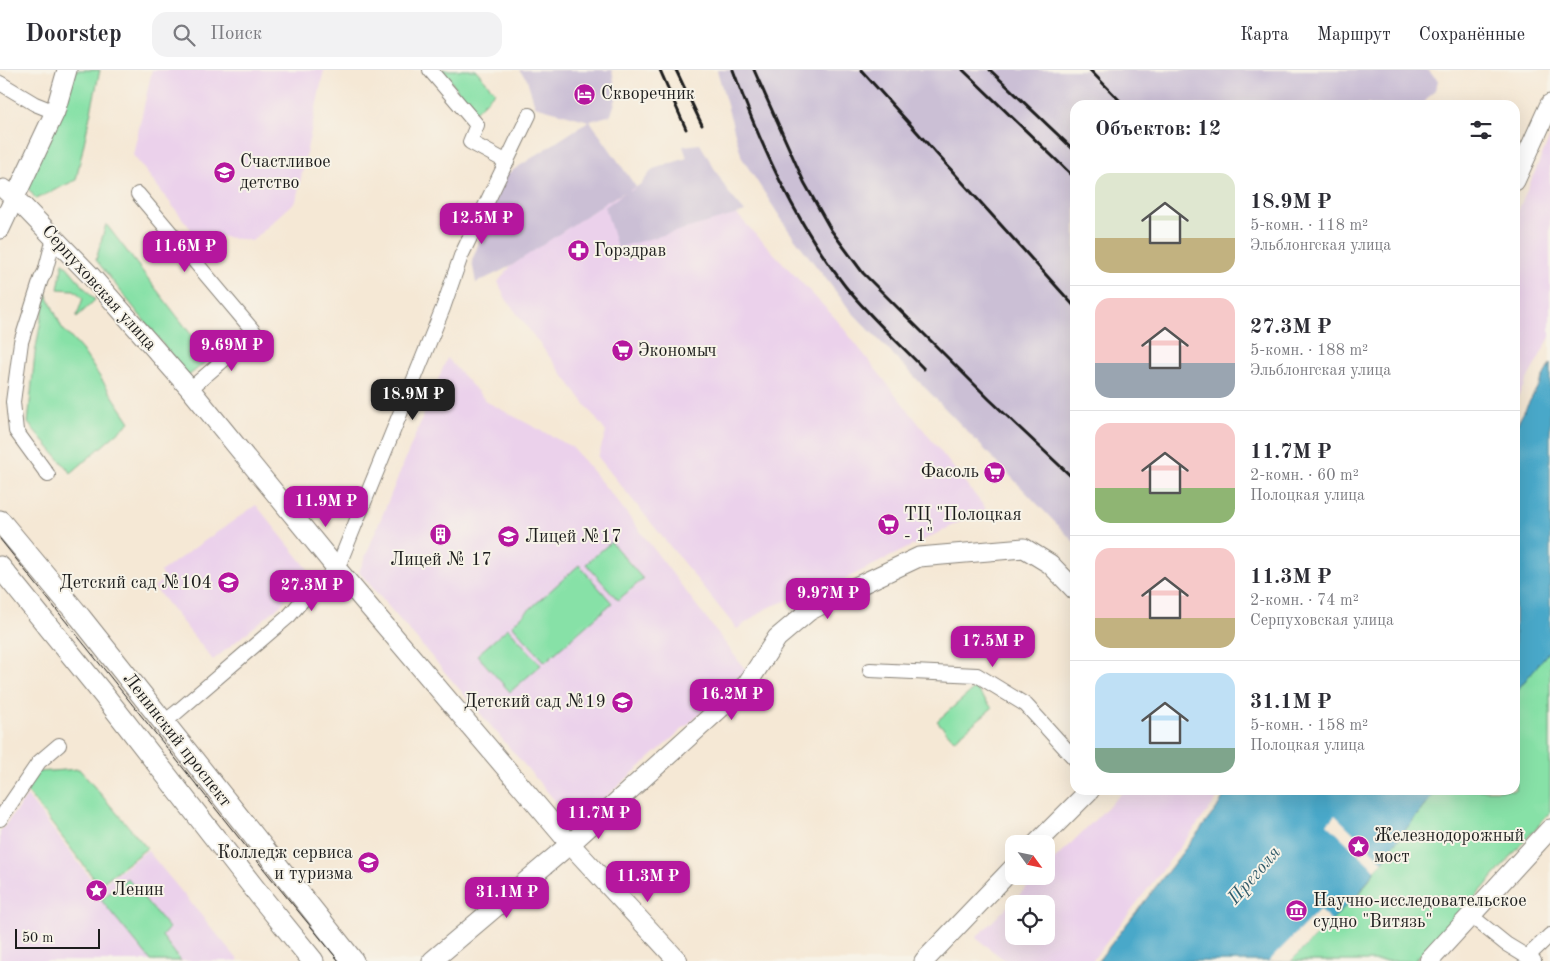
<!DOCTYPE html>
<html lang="ru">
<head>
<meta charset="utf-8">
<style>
	body { margin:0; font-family:"Old Standard TT",serif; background:#f2f2f3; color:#2b2b33; height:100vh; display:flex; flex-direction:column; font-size:19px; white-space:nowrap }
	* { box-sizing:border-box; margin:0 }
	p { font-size:16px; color:#7c7c81 }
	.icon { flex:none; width:28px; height:28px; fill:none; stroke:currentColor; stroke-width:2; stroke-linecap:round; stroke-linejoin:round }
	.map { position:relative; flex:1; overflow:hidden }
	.drawer { position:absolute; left:1070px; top:30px; width:450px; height:695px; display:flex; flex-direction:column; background:#fff; border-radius:15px; box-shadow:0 5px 20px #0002 }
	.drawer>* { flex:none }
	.needle { width:32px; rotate:123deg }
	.controls { position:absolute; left:1005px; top:765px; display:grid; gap:10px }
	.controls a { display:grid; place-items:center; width:50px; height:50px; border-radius:10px; background:#fff; box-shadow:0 5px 20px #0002; font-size:25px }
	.scale { position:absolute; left:15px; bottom:12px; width:85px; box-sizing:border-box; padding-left:5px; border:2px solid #1c1c1c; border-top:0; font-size:14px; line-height:18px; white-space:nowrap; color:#1c1c1c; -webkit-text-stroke:4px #f7f3e8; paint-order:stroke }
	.price { position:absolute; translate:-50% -42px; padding:0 11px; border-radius:10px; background:#b5179e; color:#fff; font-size:16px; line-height:32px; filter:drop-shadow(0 1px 2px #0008) }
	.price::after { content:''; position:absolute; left:50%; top:30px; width:15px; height:11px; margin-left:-8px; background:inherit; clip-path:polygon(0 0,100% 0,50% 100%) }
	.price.selected { background:#222; color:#fff }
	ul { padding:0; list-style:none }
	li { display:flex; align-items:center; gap:15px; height:125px; padding:0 25px }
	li+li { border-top:1px solid #e1e1e2 }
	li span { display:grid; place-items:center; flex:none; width:140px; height:100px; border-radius:15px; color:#555 }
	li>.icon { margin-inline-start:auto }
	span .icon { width:60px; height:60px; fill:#fffc; stroke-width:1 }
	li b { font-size:21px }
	h2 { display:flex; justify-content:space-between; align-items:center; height:60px; padding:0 25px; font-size:21px }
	header { display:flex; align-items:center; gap:30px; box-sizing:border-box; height:70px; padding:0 25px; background:#fff; border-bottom:1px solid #e1e1e2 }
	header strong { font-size:24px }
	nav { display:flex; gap:28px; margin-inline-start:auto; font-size:18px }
	.search { width:350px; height:45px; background:#f2f2f3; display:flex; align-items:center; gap:12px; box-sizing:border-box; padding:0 18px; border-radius:15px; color:#7c7c81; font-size:19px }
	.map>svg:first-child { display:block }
</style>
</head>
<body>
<header>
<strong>Doorstep</strong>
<div class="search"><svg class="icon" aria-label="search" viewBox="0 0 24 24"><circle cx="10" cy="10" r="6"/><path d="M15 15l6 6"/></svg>Поиск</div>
<nav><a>Карта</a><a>Маршрут</a><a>Сохранённые</a></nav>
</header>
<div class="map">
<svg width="1550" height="891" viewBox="0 0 1550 891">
	<rect width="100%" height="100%" fill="#f7f3e8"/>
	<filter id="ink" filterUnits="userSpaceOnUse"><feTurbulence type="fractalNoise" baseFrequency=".02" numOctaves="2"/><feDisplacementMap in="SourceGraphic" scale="10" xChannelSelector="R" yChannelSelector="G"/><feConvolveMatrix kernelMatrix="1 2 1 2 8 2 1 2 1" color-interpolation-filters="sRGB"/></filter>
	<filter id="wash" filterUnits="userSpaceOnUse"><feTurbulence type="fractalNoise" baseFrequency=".0096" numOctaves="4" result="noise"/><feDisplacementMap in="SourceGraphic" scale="20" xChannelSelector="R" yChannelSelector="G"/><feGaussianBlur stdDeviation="1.12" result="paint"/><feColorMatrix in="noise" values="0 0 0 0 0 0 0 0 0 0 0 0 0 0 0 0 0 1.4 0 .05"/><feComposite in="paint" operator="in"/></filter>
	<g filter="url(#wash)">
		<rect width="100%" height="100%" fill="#f5e8d5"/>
		<g fill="#ebd1eb" fill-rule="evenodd">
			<polygon points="152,0 324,0 296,131 252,171 193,162 133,85"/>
			<polygon points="1550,67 1550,267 1515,332 1515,148"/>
			<polygon points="712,95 729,136 836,249 986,439 847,508 767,538 737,559 598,387 606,362 506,229 498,212 511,196 522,188 608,131 636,117"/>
			<polygon points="447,288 487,332 572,377 618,432 747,602 575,754 359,502"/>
			<polygon points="256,435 308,499 281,535 213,590 154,517 164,509 160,502"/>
			<path d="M1125,720H1224L1092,891H1006L976,868L1038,806H1046V798ZM1014,834H1046V866H1014Z"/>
			<polygon points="27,726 98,818 147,780 239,891 0,891 0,762"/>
		</g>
		<g fill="#cbbfd5">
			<polygon points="519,0 612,0 617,26 611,45 590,51 636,117 630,120 631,121 642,113 653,99 687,88 683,76 700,74 728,122 745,142 617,178 605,137 625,122 608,131 511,196 476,213 472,191 504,106 589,51 535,36 527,9"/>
			<polygon points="717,0 1427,0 1438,10 1436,19 1422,35 1372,35 1368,33 1366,35 1075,35 1075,473 850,240 789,161 742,88"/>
		</g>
		<g fill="#87e1a7" stroke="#527e62">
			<polygon points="72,0 100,0 76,110 36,129 26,116"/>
			<polygon points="442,0 476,0 495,22 475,42"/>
			<polygon points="106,154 210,289 188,306 96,190"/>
			<polygon points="63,192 95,230 76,248 83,228 74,220 58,219"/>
			<polygon points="46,223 62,258 82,280 130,352 71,403 28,353 35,283"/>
			<polygon points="611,472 643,509 618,530 586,494"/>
			<polygon points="579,495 612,533 545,592 512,555"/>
			<polygon points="508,558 541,595 510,622 477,585"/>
			<polygon points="1550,580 1550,742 1473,830 1414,891 1291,891 1353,829 1356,830 1375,800 1383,792 1395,773 1437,720 1515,720 1515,623"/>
			<polygon points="975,618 992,638 954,670 937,651"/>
			<polygon points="79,699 147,778 99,815 25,719 37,702"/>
			<polygon points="127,808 169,858 162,866 181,891 151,891 101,830"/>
		</g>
		<g fill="#4aa8c9" stroke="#336272">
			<polygon points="1550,294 1550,580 1515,623 1515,358"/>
			<polygon points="1227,720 1437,720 1395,773 1383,792 1375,800 1355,830 1353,829 1291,891 1098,891 1217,738"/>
		</g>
		<g fill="#f5e8d5">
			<polygon points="1335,745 1383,792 1375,800 1327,754"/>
			<polygon points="1319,840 1331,851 1291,891 1269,891"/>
		</g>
	</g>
	<g filter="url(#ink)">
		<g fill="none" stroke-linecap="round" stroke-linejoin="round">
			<defs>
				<g id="street">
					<polyline points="430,0 477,55 470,72 507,92"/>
					<polyline points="0,13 35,34 55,42"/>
					<polyline points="138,124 255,263 190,319"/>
					<polyline points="48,405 16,361 13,332 21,272 41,209 45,202 54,168"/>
					<polyline points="870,600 977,605 1026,635 1075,689"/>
					<polyline points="163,653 177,642 289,546 306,526 337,499 443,238 461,186 529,45"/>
					<polyline points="0,749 39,692 59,675"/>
					<polyline points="1470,845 1506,874 1534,891"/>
					<polyline points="1527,887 1550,865"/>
				</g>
				<g id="secondary">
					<polyline points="1515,111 1550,34"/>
					<polyline points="4,119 24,137 90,205 190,319 337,499 570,774 678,891"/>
					<polyline points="0,159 55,42 67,0"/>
					<polyline points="1036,774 1090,720"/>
					<polyline points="432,891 570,774 747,614 777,568 809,541 847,521 919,487 1024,478 1050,494 1075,520"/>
					<polyline points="924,891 1014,797"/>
					<polyline points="1429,891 1550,759"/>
				</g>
				<g id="primary">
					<polyline points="0,451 80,547 353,891"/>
					<polyline points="0,497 103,624 261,827 313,891"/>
				</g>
			</defs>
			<use href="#street" stroke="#888278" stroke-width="16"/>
			<use href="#secondary" stroke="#888278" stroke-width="21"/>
			<use href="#primary" stroke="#888278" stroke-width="23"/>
			<use href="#street" stroke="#fff" stroke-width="14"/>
			<use href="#secondary" stroke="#fff" stroke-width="19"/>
			<use href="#primary" stroke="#fff" stroke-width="21"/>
			<polyline stroke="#1c1c1c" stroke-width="1" points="0,469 271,808 339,891"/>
			<g stroke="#1c1c1c" stroke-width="3">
				<polyline points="660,0 686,59"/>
				<polyline points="676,0 702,55"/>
				<path d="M733,0C761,76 795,152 845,216C869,246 898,272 924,299"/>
				<polyline points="754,0 804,112 831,160 863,203 989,329 1075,410"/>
				<polyline points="861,0 1075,237"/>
				<polyline points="963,0 1075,108"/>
				<polyline points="990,0 1075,81"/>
				<polyline points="1090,0 1124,35"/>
			</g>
		</g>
	</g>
	<defs>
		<symbol id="hotel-disc" viewBox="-11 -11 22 22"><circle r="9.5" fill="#b5179e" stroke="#f7f3e8"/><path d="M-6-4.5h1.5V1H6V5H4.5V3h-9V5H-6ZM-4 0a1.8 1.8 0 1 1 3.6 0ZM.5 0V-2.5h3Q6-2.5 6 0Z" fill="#fff"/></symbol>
		<symbol id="school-disc" viewBox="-11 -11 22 22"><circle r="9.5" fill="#b5179e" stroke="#f7f3e8"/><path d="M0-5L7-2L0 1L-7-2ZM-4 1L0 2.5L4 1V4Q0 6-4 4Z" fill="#fff"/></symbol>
		<symbol id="pharmacy-disc" viewBox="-11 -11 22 22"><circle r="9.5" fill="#b5179e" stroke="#f7f3e8"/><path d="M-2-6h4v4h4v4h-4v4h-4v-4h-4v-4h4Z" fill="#fff"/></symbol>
		<symbol id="supermarket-disc" viewBox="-11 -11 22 22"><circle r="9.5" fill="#b5179e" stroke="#f7f3e8"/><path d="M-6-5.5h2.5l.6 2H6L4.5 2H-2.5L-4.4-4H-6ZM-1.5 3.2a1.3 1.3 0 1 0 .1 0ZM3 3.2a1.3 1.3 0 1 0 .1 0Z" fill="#fff"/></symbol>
		<symbol id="building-disc" viewBox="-11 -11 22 22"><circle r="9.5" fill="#b5179e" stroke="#f7f3e8"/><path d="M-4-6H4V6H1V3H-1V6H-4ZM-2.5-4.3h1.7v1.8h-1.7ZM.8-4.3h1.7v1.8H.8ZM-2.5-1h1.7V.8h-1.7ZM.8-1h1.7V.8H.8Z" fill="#fff"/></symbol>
		<symbol id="sight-disc" viewBox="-11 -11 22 22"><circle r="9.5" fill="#b5179e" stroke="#f7f3e8"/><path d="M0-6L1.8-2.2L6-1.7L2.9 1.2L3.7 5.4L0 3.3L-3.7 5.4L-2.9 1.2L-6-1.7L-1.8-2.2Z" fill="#fff"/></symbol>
		<symbol id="university-disc" viewBox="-11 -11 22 22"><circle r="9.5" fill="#b5179e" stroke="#f7f3e8"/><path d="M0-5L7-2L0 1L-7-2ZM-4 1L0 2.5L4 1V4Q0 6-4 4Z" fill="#fff"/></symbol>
		<symbol id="museum-disc" viewBox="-11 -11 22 22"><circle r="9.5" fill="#b5179e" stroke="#f7f3e8"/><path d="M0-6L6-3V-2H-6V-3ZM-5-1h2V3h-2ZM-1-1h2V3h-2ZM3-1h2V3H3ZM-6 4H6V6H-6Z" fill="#fff"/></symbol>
	</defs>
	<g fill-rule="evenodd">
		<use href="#hotel-disc" x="572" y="12" width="25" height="25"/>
		<use href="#school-disc" x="212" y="90" width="25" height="25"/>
		<use href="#pharmacy-disc" x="566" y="168" width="25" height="25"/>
		<use href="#supermarket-disc" x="610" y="268" width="25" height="25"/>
		<use href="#supermarket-disc" x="982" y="390" width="25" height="25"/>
		<use href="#supermarket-disc" x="876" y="442" width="25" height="25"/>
		<use href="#building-disc" x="428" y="452" width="25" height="25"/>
		<use href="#school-disc" x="496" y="454" width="25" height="25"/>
		<use href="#school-disc" x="216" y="500" width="25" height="25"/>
		<use href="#school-disc" x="610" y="620" width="25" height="25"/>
		<use href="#sight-disc" x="1346" y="764" width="25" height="25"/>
		<use href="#university-disc" x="356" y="780" width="25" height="25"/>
		<use href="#sight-disc" x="84" y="808" width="25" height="25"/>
		<use href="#museum-disc" x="1284" y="828" width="25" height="25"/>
	</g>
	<g text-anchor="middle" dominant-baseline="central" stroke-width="4" stroke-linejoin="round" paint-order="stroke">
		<g font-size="18" fill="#1c1c1c" stroke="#f7f3e8" text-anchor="start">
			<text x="601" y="24">Скворечник</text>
			<text x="240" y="92">Счастливое<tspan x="240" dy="21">детство</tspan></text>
			<text x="594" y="181">Горздрав</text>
			<text x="638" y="281">Экономыч</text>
			<text x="979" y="402" text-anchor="end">Фасоль</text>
			<text x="904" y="445">ТЦ "Полоцкая<tspan x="904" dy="21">- 1"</tspan></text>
			<text x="525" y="467">Лицей №17</text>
			<text x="441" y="490" text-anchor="middle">Лицей № 17</text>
			<text x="212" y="513" text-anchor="end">Детский сад №104</text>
			<text x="606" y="632" text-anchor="end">Детский сад №19</text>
			<text x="1374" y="766">Железнодорожный<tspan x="1374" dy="21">мост</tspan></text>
			<text x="353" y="783" text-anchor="end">Колледж сервиса<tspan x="353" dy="21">и туризма</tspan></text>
			<text x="112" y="820">Ленин</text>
			<text x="1313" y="831">Научно-исследовательское<tspan x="1313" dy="21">судно "Витязь"</tspan></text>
		</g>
		<g font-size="18" fill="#1c1c1c" stroke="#f7f3e8">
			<text transform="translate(99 218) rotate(48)">Серпуховская улица</text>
			<text transform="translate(177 670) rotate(52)">Ленинский проспект</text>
		</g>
		<g font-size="19" font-style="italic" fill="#315b6a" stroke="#f7f3e8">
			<text transform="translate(1255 806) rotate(-49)">Преголя</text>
		</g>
	</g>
</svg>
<div class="controls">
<a><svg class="needle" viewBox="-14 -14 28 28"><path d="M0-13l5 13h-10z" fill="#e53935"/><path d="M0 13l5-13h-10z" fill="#7c7c81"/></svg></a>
<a><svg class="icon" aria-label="locate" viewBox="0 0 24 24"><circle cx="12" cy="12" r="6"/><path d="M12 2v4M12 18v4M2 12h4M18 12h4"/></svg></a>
</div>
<div class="scale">50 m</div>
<b class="price" style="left:482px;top:175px">12.5M ₽</b>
<b class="price" style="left:185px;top:203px">11.6M ₽</b>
<b class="price" style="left:232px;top:302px">9.69M ₽</b>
<b class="price selected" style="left:413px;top:351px">18.9M ₽</b>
<b class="price" style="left:326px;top:458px">11.9M ₽</b>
<b class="price" style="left:312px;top:542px">27.3M ₽</b>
<b class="price" style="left:828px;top:550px">9.97M ₽</b>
<b class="price" style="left:993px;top:598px">17.5M ₽</b>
<b class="price" style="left:732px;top:651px">16.2M ₽</b>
<b class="price" style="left:599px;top:770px">11.7M ₽</b>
<b class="price" style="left:648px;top:833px">11.3M ₽</b>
<b class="price" style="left:507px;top:849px">31.1M ₽</b>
<section class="drawer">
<h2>Объектов: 12<svg class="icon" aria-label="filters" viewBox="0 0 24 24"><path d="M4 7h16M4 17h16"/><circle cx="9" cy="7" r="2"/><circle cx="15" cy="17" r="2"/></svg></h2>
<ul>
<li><span style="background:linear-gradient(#dfe7d0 65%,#c2b280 0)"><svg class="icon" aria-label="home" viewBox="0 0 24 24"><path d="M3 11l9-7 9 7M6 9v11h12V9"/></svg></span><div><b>18.9M ₽</b><p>5-комн. · 118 m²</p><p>Эльблонгская улица</p></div></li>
<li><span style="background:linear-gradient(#f6c9c9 65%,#9aa5b1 0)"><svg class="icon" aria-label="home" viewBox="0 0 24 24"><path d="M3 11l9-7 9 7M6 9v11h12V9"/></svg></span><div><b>27.3M ₽</b><p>5-комн. · 188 m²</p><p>Эльблонгская улица</p></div></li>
<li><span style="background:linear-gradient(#f6c9c9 65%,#8fb573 0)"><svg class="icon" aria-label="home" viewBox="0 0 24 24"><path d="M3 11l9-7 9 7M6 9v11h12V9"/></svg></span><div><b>11.7M ₽</b><p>2-комн. · 60 m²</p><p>Полоцкая улица</p></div></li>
<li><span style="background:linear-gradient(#f6c9c9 70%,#c2b280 0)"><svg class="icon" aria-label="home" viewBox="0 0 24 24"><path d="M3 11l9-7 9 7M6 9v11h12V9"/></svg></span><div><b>11.3M ₽</b><p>2-комн. · 74 m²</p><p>Серпуховская улица</p></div></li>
<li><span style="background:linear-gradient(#bfe0f5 75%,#7fa58c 0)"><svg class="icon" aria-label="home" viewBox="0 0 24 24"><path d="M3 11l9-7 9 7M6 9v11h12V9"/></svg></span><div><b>31.1M ₽</b><p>5-комн. · 158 m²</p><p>Полоцкая улица</p></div></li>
</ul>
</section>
</div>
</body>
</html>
